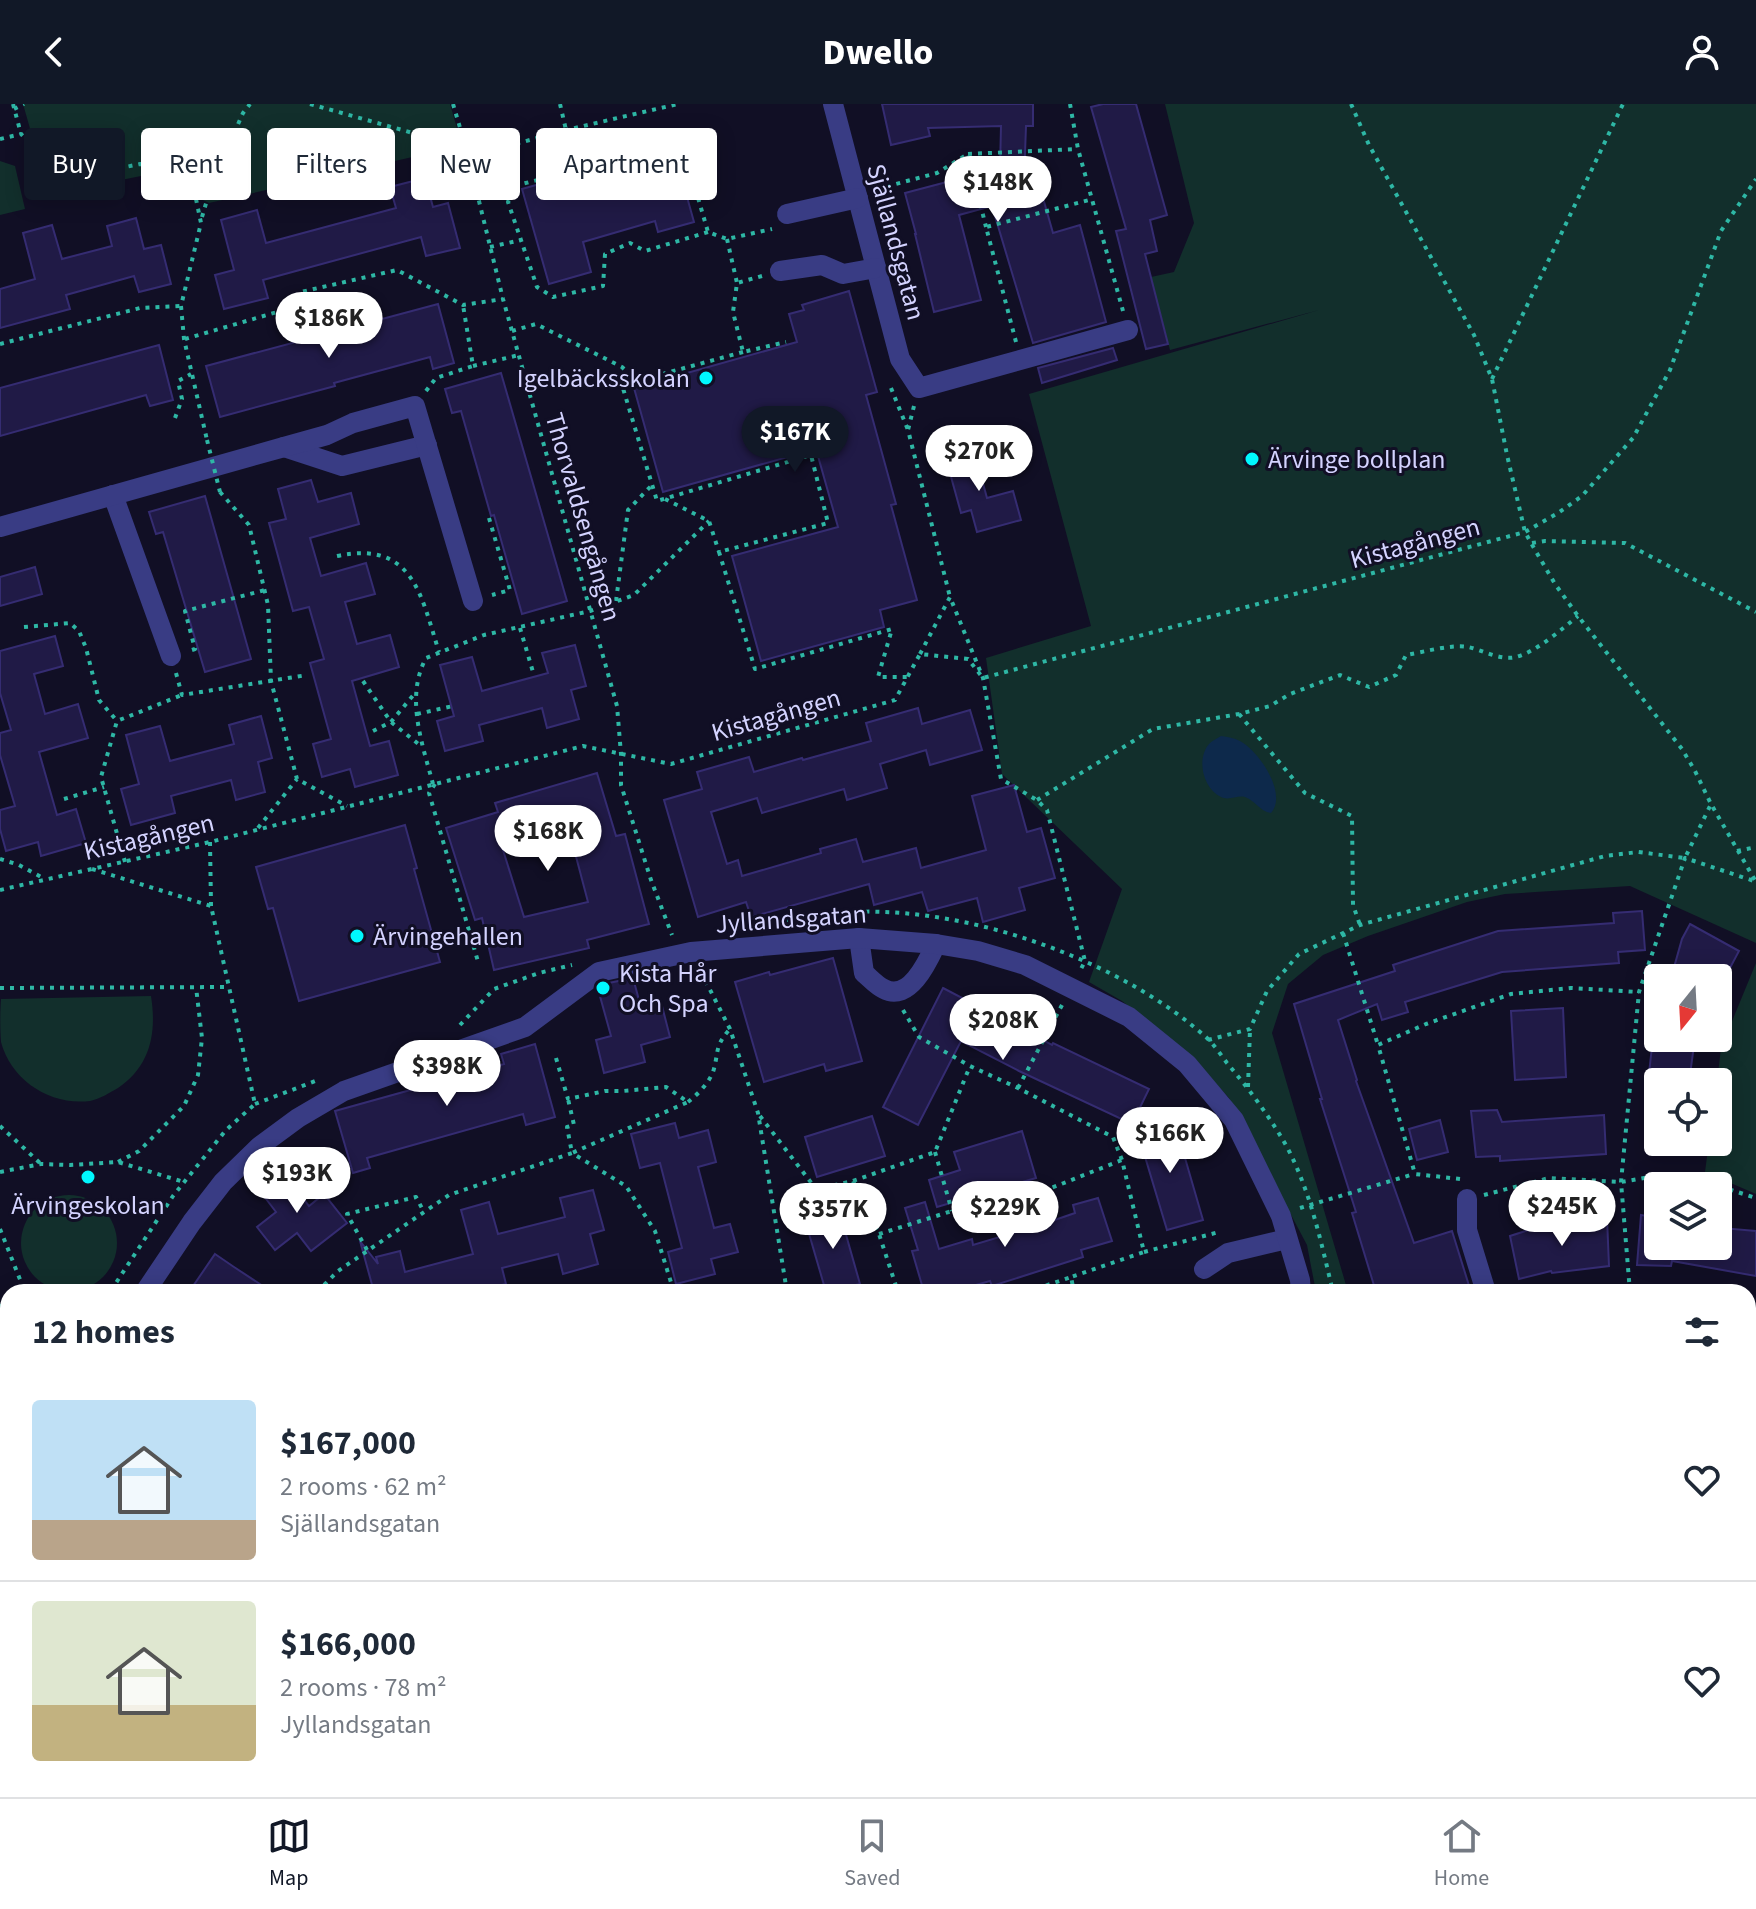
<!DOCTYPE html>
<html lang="en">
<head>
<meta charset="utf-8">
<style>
	body { margin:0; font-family:"Source Sans 3",sans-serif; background:#f6f6f7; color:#1f2937; height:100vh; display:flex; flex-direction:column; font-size:30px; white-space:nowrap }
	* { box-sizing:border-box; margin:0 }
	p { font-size:26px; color:#747a83 }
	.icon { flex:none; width:44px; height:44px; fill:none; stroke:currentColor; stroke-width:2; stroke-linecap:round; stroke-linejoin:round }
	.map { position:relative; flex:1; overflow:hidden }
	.sheet { position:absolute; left:0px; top:1180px; width:1756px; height:514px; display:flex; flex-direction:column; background:#fff; border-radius:24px 24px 0 0; box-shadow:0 4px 20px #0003 }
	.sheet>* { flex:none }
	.top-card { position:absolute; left:24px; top:24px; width:800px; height:72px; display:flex; gap:16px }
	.needle { width:52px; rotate:198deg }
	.tools { position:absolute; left:1644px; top:860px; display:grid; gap:16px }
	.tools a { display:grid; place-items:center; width:88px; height:88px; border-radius:8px; background:#fff; box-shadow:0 4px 20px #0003; font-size:40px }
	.price { position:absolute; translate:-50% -68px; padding:0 18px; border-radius:28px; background:#fff; color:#222; font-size:26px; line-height:52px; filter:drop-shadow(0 2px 4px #0008) }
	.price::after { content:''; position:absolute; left:50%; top:48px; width:24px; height:18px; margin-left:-12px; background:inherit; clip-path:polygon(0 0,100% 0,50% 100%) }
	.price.current { background:#111827; color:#fff }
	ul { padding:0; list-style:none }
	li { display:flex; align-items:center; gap:24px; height:200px; padding:0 32px }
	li+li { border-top:2px solid #e0e1e3 }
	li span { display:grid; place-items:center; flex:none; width:224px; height:160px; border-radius:8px; color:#555 }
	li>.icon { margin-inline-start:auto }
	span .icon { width:96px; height:96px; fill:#fffc; stroke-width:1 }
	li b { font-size:34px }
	h2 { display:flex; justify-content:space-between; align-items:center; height:96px; padding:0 32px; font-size:34px }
	.pill { padding:0 28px; border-radius:8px; background:#fff; box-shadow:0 4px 20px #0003; font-size:28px; line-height:72px }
	.pill.current { background:#111827; color:#fff }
	header { display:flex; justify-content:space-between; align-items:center; height:104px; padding:0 32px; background:#111827; color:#fff; font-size:36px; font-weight:800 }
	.menu { display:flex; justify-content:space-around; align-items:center; height:112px; border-top:2px solid #e0e1e3; background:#fff; font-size:22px; color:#747a83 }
	.menu a { display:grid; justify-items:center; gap:4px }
	.menu .current { color:#111827 }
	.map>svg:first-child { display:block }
</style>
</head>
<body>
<header><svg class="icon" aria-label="back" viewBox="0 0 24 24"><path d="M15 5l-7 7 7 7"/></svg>Dwello<svg class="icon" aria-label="person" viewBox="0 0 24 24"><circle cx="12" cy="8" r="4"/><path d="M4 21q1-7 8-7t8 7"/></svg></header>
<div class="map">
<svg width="1756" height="1693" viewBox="0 0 1756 1693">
	<rect width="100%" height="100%" fill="#110f25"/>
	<g fill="#122f2c">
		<polygon points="23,0 450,0 461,38 448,45 209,99 151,70 111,78 49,51 33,35"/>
		<polygon points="1165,0 1756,0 1756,839 1630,782 1505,790 1467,798 1368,832 1323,851 1288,880 1272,929 1348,1188 1316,1188 1307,1141 1229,994 1189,950 1122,897 1089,878 1122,785 1002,670 986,554 1091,522 1029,290 1319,206 1170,246 1151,173 1174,168 1194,119"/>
		<polygon points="0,57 15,62 25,105 0,111"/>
		<polygon points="1756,859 1756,1090 1705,1068 1709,1038 1718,1038 1718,978 1717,978 1721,944"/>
		<path d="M151,892C157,930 150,962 118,984C109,989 100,995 90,997C50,1002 11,976 1,938C0,925 0,908 1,895Z"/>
		<circle cx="69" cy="1139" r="48"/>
		<polygon points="8,1209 8,1321 0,1328 0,1212"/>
		<polygon points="1748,1476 1756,1482 1756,1615 1748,1610"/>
		<polygon points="542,1686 864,1686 866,1693 546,1693"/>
		<polygon points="1382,1686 1528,1686 1424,1693 1368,1693"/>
	</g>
	<path fill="#0d294b" d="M1221,632C1228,633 1234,634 1240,637C1259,647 1288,690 1271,709C1259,707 1256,697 1245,693C1237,691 1229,697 1221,693C1202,684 1196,653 1210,639C1213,636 1218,634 1221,632Z"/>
	<g fill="#201a46" stroke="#352c72" stroke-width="2" fill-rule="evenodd">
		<polygon points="882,0 1033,0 1033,22 1026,22 1024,77 1037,73 1053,129 1080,121 1106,218 1033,239 992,102 959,111 981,196 934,208 915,130 916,130 905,89 1000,64 1001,22 928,24 930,32 891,41"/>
		<polygon points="1103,0 1136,0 1167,111 1150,116 1157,147 1145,150 1168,240 1146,245 1116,127 1126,125 1091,3"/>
		<polygon points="675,50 694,118 658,128 655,117 583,138 591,168 549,180 522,85 568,72 571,84 645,63 644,59"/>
		<polygon points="425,74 433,103 448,99 460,144 426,152 421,133 263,176 268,194 224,205 215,171 234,166 221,116 257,106 266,139 396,104 390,83"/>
		<polygon points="136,114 144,145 161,141 171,180 139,188 134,172 66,191 70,205 0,224 0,185 35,175 23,129 52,121 62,155 112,142 107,122"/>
		<polygon points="849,187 877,288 866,291 896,400 891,401 917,496 880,506 884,523 761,557 732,452 838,423 816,345 663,388 634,284 797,238 789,210 804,206 802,201"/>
		<polygon points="438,200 454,259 433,265 430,253 334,279 335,282 220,313 206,262"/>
		<polygon points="159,241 173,296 150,302 146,291 0,332 0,284"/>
		<polygon points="1113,244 1117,256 1042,279 1038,264"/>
		<polygon points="501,269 567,497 522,510 494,411 491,412 461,307 452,309 445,285"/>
		<polygon points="973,343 987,394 1013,387 1021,416 977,428 971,406 961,409 945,351"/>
		<polygon points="311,376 318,398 351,389 359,420 310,434 321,472 366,459 375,490 345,498 357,540 390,531 399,563 352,577 370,642 389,637 398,671 355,683 350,665 322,673 313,640 331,635 310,559 324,555 309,503 293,507 269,419 286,415 278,385"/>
		<polygon points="205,392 251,555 205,568 163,428 156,430 149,408"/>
		<polygon points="35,463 42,490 0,502 0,473"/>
		<polygon points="55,532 63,562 34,570 45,610 78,600 88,634 39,648 57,711 76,705 86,739 41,752 38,738 6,747 0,725 0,706 15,702 0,651 0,629 11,626 0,589 0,547"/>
		<polygon points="575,541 586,582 571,586 579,615 547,624 542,604 479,621 483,637 445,647 437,617 454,612 440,561 472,553 482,587 548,569 542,549"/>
		<polygon points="918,604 922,620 970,606 982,646 930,661 926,646 880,660 887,684 847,696 844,685 762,709 757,694 711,708 727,760 738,756 742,772 821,749 820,745 856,735 863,758 916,744 921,764 986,746 972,692 1014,681 1027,728 1041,724 1055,774 1019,784 1025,806 983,818 977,794 928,807 922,788 874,801 869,780 751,813 746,798 698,813 664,696 702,685 697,668 749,653 754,668 802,654 803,656 871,637 866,619"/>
		<polygon points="261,612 272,654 258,658 265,688 236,696 231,676 171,692 175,709 131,721 121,685 139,680 126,631 160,622 170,657 234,640 229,621"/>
		<path d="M597,669L616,732L625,730L649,820L587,836L589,844L494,866L482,814L475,816L446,724L498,708L495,699ZM569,726L588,798L524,813L503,746Z"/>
		<polygon points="405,721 417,764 414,765 440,858 299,897 273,804 268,805 256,763"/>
		<polygon points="1642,807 1645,846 1618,848 1619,859 1502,868 1405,898 1408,908 1382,916 1377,900 1338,916 1357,976 1356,977 1414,1139 1452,1127 1471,1188 1376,1188 1352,1109 1356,1108 1320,995 1322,995 1294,900 1395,867 1393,861 1498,827 1614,819 1613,809"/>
		<polygon points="1690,820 1739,847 1722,879 1718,877 1718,874 1671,874 1682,835"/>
		<polygon points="833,854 862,957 826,967 824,960 764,978 735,878 769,868 770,871"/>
		<polygon points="633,874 642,907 662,902 670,933 641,941 645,958 604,969 596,936 611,932 598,885 604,880"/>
		<polygon points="943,884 1052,941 1053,939 1149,985 1132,1020 1019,967 961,937 918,1021 883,1003"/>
		<polygon points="1563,904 1566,973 1515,976 1511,907"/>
		<polygon points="1653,934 1695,934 1689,978 1648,978"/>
		<polygon points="535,940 555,1013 526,1021 523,1010 367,1054 370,1064 353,1069 335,1007 504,960 501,950"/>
		<polygon points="1497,1006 1502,1018 1604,1011 1606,1050 1500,1057 1500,1052 1476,1053 1471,1007"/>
		<polygon points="872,1012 885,1052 817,1073 805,1033"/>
		<polygon points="1174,1016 1203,1116 1167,1126 1137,1026"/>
		<polygon points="1440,1016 1448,1048 1417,1056 1409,1025"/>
		<polygon points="675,1019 679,1034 708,1026 716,1058 698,1063 714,1124 730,1120 738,1148 711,1155 715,1170 676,1180 668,1148 682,1144 660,1059 640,1064 631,1030"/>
		<polygon points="1022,1027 1036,1074 937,1103 929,1076 960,1066 954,1048"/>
		<polygon points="281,1065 309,1102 324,1090 347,1119 311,1147 297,1129 275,1146 257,1123 276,1108 257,1083"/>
		<polygon points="593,1086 604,1126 590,1130 598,1160 563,1170 558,1150 502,1164 506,1180 475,1188 374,1188 360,1137 378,1160 376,1153 400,1147 405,1168 473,1150 461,1106 489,1098 498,1130 565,1113 560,1094"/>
		<polygon points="1098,1094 1112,1137 1081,1146 1083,1153 992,1182 990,1177 958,1186 956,1181 931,1188 924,1188 912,1147 918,1146 905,1104 925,1098 939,1145 972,1135 973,1141 1043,1120 1075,1109 1073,1101"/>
		<polygon points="839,1106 860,1180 826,1188 805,1116"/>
		<polygon points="1641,1111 1658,1114 1658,1142 1718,1142 1722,1124 1756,1127 1756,1172 1672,1157 1671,1162 1637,1161"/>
		<polygon points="1583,1114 1607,1114 1609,1162 1552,1169 1551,1167 1519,1175 1510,1132 1538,1123 1583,1116"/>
		<polygon points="215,1150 234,1163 272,1188 189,1188"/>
	</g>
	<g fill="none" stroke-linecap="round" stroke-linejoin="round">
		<g stroke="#2eb7a5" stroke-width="4" stroke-dasharray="4 6" stroke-linecap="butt">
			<polyline points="13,0 21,30"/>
			<polyline points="310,0 466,44"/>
			<polyline points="453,0 466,44 503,195 617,602 621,650 621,681 651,776 672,831"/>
			<polyline points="560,0 566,26"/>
			<polyline points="1070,0 1078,45 1123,207"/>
			<polyline points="1351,0 1369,41 1474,231 1492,275 1507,351 1525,428 1531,439 1555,480 1578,512 1682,645 1695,667 1711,700 1756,778"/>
			<polyline points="14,5 24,0"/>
			<polyline points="0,35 21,30 33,41 96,69 140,60 171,69 196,95 201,119 181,202 184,235 207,336"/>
			<polyline points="968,50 1077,45"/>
			<polyline points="468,53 566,26 678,0"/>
			<polyline points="877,85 937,69 968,50 986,123"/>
			<polyline points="202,113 212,79 243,9 250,0"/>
			<polyline points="708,128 645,147 630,139 605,150 603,182 553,193 537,183 508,98 514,82 682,39 708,128 727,135 772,125"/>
			<polyline points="727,135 737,179"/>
			<polyline points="490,143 521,136"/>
			<polyline points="762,172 737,179 733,208 743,248 786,238"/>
			<polyline points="512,227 536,220 622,263 636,277"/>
			<polyline points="185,235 284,206 301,188 397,166 463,201 503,195"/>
			<polyline points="1016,238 986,123 1093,95"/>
			<polyline points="0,240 140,204 181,202"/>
			<polyline points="743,248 622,281 657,397 811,351 828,419 719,448 755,565 892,525 878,573 907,573"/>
			<polyline points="473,262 519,251"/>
			<polyline points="1492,275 1623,0"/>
			<polyline points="891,284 908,326"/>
			<polyline points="426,287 436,274 473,262 463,201"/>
			<polyline points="914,302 908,326 950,493"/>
			<polyline points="175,314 182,295 178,277 191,270"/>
			<polyline points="220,388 249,421 268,501 271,577 297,675 347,702"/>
			<polyline points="665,395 709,417 719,448"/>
			<polyline points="489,414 510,486 492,491"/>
			<polyline points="1532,439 1545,437 1625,439 1756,508"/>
			<path d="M337,452C413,436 421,491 439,548"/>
			<polyline points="616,497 628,406 652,381"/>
			<polyline points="24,523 70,519 79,527 86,544 99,596 117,617"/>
			<polyline points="520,524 533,568"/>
			<polyline points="192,546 195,545 185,507 265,486"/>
			<polyline points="920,550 950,493 983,574 1001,675 1037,696 1047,706 1085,857 1081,865"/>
			<polyline points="176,569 182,591 307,571"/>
			<polyline points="363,577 391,618 421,642"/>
			<polyline points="417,610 453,602"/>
			<polyline points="1239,610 1305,689 1352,712 1353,801 1360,821"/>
			<polyline points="373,627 391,618 415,589"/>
			<path d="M433,680C422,639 405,593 426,554L484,531L590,507L634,491L709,417"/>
			<polyline points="435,680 429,689 479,861"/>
			<polyline points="64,695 104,683"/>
			<path d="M1037,696L1153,625L1239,610L1270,602L1290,590L1340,571L1369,583L1396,571L1406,551C1424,548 1451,540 1468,543C1483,546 1500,557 1516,553C1536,548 1562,525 1578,512"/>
			<polyline points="258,724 297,675"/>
			<polyline points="210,738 211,802"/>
			<polyline points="1737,747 1756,743"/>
			<polyline points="0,755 19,761 45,775"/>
			<polyline points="125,758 101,673 117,617 182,591"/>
			<polyline points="92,765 211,802 255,1000 226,1026 173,1092 110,1188"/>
			<polyline points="0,786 210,738 583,642 671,660 895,596 920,550 968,555 983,574 1525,428 1558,409 1582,392 1633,334 1670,266 1721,127 1756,75"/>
			<path d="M776,818C811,812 849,806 885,808C992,812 1128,862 1208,935C1215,942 1221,951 1227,959C1249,985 1270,1013 1287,1043C1311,1089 1321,1138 1333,1188"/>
			<polyline points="1343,829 1378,941"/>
			<polyline points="701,868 730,925 758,1009 787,1188"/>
			<polyline points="0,884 229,883"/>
			<polyline points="903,906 919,933 970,962"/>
			<polyline points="460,921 494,885 539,869 572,861"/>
			<polyline points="1208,936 1250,925 1267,887 1299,850 1360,821 1605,752 1638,748 1685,754 1711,700"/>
			<polyline points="556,954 568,995 605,987 623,987 666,983 688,998 572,1049 567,1023 574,1021 568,995"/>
			<polyline points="1248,983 1250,925"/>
			<polyline points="1018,984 1062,901"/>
			<path d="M688,998C698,990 708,980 713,968C719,949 714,943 729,926"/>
			<polyline points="255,1000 318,976"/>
			<polyline points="760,1012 816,1085 853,1077 879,1130 898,1188"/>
			<polyline points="0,1022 40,1059"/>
			<polyline points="935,1048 952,1107"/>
			<polyline points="118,1058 139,1047 184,1002 198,971 202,934 196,883"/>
			<polyline points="0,1068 41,1060 70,1061 118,1058 184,1078"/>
			<polyline points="1460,1075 1415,1070 1378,941 1426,920 1511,890 1571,884 1639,888"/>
			<polyline points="853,1077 935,1048 970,962 1018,984 1113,1033 1122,1056 1144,1148 1071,1173"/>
			<polyline points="1484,1091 1549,1074 1621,1078 1656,1072 1697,1075 1756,1094"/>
			<polyline points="1300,1104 1414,1070"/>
			<polyline points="0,1125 25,1188"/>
			<polyline points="879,1130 952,1107 1041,1088 1122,1056"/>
			<polyline points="367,1146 347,1110 416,1093 424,1108"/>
			<polyline points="1144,1148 1219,1128"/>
			<polyline points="317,1188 338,1167 449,1091 572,1049 626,1082 655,1127 674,1188"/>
			<polyline points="1027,1188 1071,1173 1074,1188"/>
			<polyline points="1630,1188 1621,1078 1639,888 1685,754 1754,777"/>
			<polyline points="0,1202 8,1200"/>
			<polyline points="1748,1327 1756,1331"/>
			<polyline points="0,1335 8,1327"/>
			<polyline points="1748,1338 1756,1317"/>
			<polyline points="0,1547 8,1543"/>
			<polyline points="1748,1612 1756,1617"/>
			<polyline points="0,1678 2,1693"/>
			<polyline points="568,1686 571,1693"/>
			<polyline points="878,1686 879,1693"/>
			<polyline points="1237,1686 1242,1689 1241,1693"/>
			<polyline points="1354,1686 1360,1693"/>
			<polyline points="345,1693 345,1686"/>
			<polyline points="472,1693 484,1686"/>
			<polyline points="1162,1693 1168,1686"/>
			<polyline points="1337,1693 1346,1686"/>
			<polyline points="1665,1693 1668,1686"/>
		</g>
		<g stroke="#393c84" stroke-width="20">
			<polyline points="833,0 900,255 919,284 1128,226"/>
			<polyline points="787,110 858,94"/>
			<polyline points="780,167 822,161 843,170 876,164"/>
			<polyline points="284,343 342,362 427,341"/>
			<polyline points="113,391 171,552"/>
			<polyline points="0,423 284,343 327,331 353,319 415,302 473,497"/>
			<path d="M859,834L864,869C870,874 877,882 884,885C909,899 928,857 936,840"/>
			<polyline points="1467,1095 1467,1126 1486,1188"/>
			<polyline points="1204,1165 1228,1149 1287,1135"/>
			<polyline points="145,1188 192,1118 223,1078 260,1042 298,1014 344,987 525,923 599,868 691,848 859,834 936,840 978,847 1025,861 1129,913 1187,960 1234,1016 1281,1112 1300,1176 1301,1188"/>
			<polyline points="1748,1212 1756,1214"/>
			<polyline points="0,1377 8,1369"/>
			<polyline points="0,1403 8,1414"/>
			<polyline points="225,1686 230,1693"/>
			<polyline points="1200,1693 1202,1686"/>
		</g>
		<polyline stroke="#2eb7a5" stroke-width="4" stroke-dasharray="4 6" stroke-linecap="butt" points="207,336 220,388"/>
	</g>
	<g fill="#00f7fe" stroke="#110f25" stroke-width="3">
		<circle cx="706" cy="274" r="8"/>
		<circle cx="1252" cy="355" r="8"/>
		<circle cx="357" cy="832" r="8"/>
		<circle cx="603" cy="884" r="8"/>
		<circle cx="88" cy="1073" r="8"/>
	</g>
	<g text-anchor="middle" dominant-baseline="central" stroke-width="6" stroke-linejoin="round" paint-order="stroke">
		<g font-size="26" fill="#d4d3ff" stroke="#110f25">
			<text transform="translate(896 138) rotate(75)">Själlandsgatan</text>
			<text transform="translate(583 413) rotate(74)">Thorvaldsengången</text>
			<text transform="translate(1415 439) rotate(-15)">Kistagången</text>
			<text transform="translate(776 611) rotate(-16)">Kistagången</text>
			<text transform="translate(149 733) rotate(-13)">Kistagången</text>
			<text transform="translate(791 815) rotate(-4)">Jyllandsgatan</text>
		</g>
		<g font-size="26" fill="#d4d3ff" stroke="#110f25" text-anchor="start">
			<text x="690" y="274" text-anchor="end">Igelbäcksskolan</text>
			<text x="1268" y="355">Ärvinge bollplan</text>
			<text x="373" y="832">Ärvingehallen</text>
			<text x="619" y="869">Kista Hår<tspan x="619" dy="30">Och Spa</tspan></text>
			<text x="88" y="1101" text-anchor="middle">Ärvingeskolan</text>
		</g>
	</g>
</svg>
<div class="tools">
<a><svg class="needle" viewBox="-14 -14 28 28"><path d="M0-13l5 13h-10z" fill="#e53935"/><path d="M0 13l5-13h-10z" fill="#747a83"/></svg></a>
<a><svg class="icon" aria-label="locate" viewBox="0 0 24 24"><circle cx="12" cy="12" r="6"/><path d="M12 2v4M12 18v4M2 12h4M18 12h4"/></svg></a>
<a><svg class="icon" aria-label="layers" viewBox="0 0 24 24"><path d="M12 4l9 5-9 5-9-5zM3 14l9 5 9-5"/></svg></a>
</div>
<b class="price" style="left:998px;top:120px">$148K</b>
<b class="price" style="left:329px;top:256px">$186K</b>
<b class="price current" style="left:795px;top:370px">$167K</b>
<b class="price" style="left:979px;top:389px">$270K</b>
<b class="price" style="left:548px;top:769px">$168K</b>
<b class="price" style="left:1003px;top:958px">$208K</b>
<b class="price" style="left:447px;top:1004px">$398K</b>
<b class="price" style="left:1170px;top:1071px">$166K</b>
<b class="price" style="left:297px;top:1111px">$193K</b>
<b class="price" style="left:1562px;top:1144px">$245K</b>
<b class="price" style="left:1005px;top:1145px">$229K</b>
<b class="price" style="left:833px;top:1147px">$357K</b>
<div class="top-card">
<a class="pill current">Buy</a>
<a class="pill">Rent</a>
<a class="pill">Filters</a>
<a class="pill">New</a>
<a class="pill">Apartment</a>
</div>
<section class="sheet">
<h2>12 homes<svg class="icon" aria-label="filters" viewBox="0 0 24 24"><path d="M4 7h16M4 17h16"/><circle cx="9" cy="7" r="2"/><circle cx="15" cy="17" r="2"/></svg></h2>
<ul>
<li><span style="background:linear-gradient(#bfe0f5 75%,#b9a48a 0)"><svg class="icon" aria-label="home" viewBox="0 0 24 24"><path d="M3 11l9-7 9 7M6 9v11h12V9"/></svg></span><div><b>$167,000</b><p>2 rooms · 62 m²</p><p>Själlandsgatan</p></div><svg class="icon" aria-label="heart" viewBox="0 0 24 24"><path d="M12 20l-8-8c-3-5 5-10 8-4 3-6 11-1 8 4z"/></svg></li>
<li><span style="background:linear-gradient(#dfe7d0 65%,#c2b280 0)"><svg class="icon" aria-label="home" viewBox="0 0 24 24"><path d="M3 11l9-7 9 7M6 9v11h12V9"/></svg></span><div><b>$166,000</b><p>2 rooms · 78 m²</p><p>Jyllandsgatan</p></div><svg class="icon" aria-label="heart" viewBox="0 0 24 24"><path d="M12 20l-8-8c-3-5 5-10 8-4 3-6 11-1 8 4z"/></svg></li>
</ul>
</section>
</div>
<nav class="menu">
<a class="current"><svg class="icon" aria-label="map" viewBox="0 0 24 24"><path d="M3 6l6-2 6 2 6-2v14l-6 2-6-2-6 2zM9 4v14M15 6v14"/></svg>Map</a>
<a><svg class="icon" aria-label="saved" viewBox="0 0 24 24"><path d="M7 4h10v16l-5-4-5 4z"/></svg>Saved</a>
<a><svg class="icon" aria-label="home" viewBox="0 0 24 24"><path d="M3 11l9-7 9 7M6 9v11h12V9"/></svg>Home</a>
</nav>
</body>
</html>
